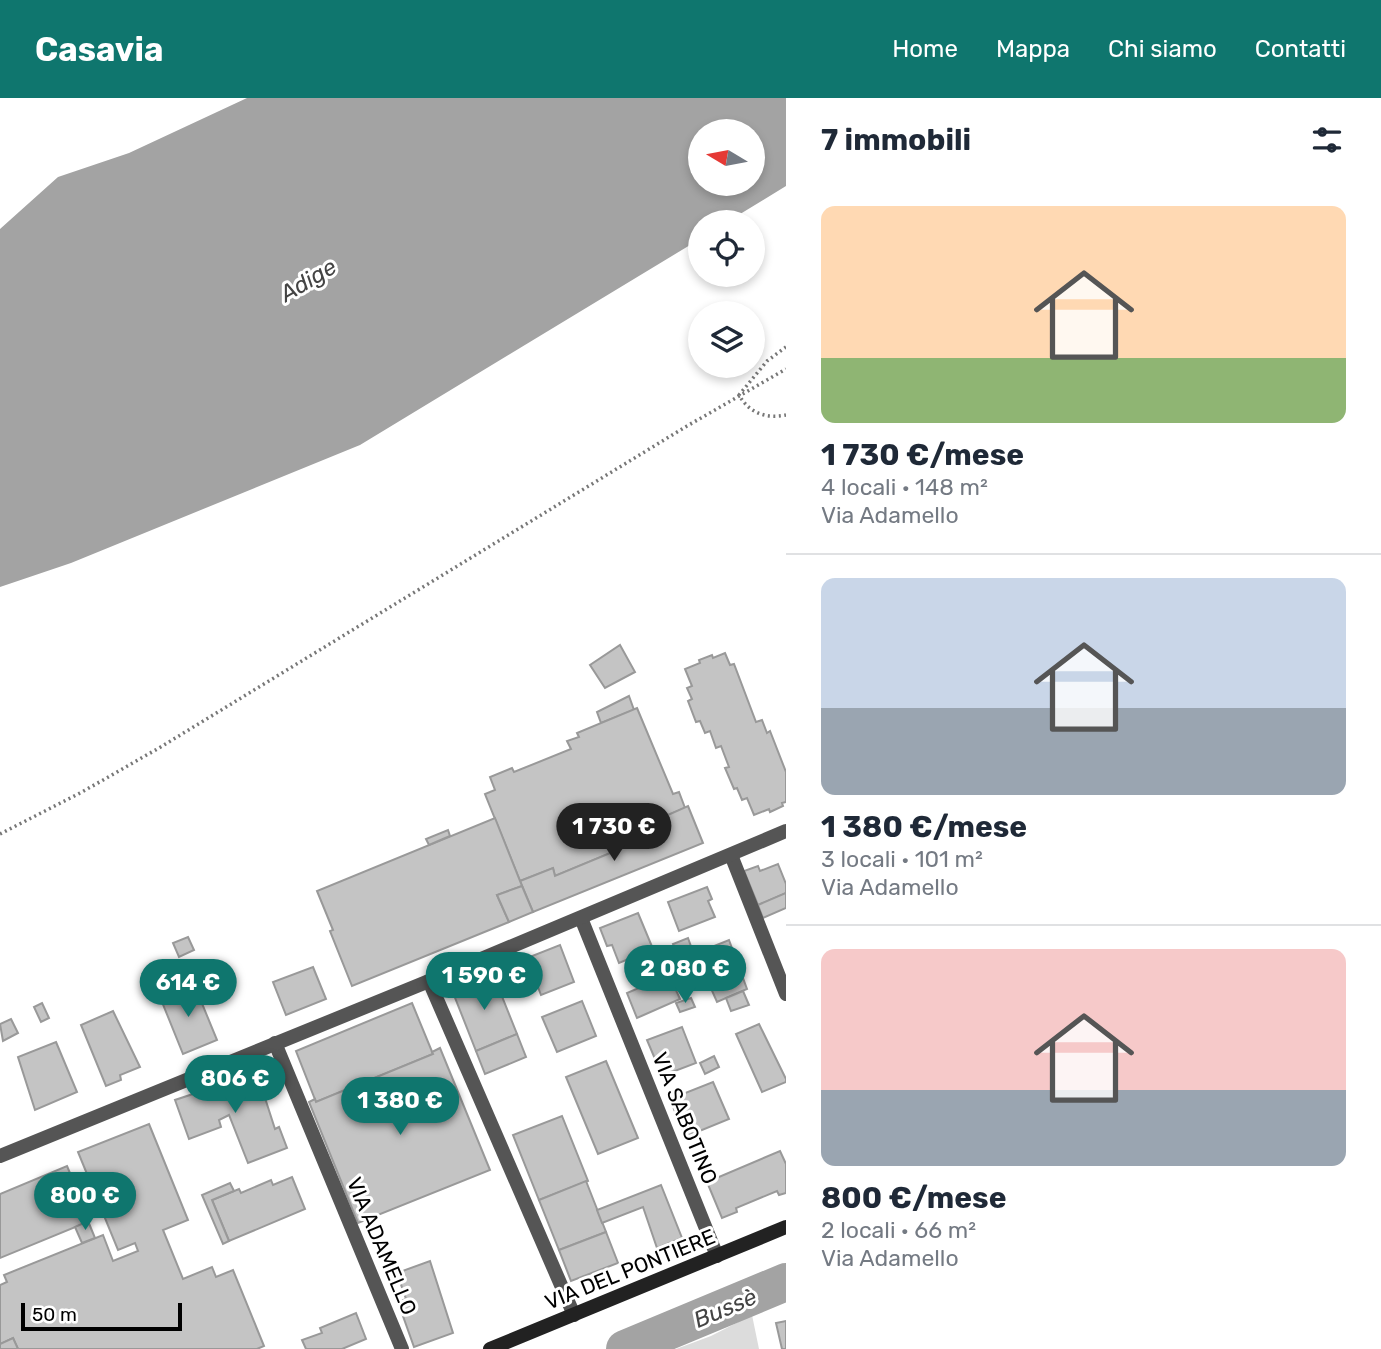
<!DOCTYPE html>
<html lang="it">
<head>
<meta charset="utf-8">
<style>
	body { margin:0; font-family:Rubik,sans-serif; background:#f2f2f3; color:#1f2937; height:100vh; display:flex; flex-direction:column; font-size:26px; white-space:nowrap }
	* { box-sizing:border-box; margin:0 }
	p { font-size:23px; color:#747a83 }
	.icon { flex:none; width:38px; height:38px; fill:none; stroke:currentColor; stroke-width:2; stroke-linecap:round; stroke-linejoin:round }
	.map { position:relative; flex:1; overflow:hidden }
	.panel { display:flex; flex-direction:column; background:#fff; width:595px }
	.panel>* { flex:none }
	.needle { width:46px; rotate:280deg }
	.fabs { position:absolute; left:688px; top:21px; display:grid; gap:14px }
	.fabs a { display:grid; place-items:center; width:77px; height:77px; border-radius:50%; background:#fff; box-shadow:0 4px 10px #0003; font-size:35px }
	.scale { position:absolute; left:21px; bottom:18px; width:161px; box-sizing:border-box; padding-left:7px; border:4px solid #000; border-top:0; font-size:19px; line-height:24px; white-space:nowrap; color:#000; -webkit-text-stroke:5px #fff; paint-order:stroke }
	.price { position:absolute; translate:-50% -60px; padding:0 16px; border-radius:24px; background:#0f766e; color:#fff; font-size:23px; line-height:46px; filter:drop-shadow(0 2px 4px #0008) }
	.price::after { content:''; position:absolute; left:50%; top:42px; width:21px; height:16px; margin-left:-10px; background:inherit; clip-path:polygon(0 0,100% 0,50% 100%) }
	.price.active { background:#222; color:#fff }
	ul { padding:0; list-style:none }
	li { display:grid; align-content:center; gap:14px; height:371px; padding:0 35px }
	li+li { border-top:2px solid #e0e1e3 }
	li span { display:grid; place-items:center; height:217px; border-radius:14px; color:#555 }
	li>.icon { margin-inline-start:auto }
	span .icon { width:126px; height:126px; fill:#fffc; stroke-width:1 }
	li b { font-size:30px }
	h2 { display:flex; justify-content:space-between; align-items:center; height:84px; padding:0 35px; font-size:30px }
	header { display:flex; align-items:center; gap:42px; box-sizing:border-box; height:98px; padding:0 35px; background:#0f766e; color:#fff }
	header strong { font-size:33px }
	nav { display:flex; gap:38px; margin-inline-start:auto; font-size:24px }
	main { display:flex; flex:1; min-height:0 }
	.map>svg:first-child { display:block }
</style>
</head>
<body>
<header>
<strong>Casavia</strong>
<nav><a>Home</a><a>Mappa</a><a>Chi siamo</a><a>Contatti</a></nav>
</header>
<main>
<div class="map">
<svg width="786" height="1251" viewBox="0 0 786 1251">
	<rect width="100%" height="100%" fill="#fff"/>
	<polygon fill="#dcdcdc" points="752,1217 759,1251 676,1251 711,1238"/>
	<path fill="#a3a3a3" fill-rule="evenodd" d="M247,0H786V88L727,124H700V141L360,347L71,465L0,489V131L58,79L129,55ZM700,33H752V86H700Z"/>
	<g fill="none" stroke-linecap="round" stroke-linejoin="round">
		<polyline stroke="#a3a3a3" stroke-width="38" points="625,1251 786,1184"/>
	</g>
	<g fill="#c4c4c4" stroke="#999" stroke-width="2">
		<polygon points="620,547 635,574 605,590 590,567"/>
		<polygon points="725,555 730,567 734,566 756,624 762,622 767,635 770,633 786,674 786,704 782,705 783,708 770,714 769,711 754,717 747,700 742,702 737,690 734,691 725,670 729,669 721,648 716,650 710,633 705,635 700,623 696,624 688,603 692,601 687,590 692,588 685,571 700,565 699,562 712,557 713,560"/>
		<polygon points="629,598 634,612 601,625 597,614"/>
		<polygon points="637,610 673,696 679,694 685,710 661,720 666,732 555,778 553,770 520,783 485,696 495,692 490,679 512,670 514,674 571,651 567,643 579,639 577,635"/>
		<polygon points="688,708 703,745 533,814 520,783 553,770 555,778 666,732 661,720"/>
		<polygon points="495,720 522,788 497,797 509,824 352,888 330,833 333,832 317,793"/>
		<polygon points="448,732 450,738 429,747 426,741"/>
		<polygon points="778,766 786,786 786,795 758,807 744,773 758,768 760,773"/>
		<polygon points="522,788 533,814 509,824 497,797"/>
		<polygon points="707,789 712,801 708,803 715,819 679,833 668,804"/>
		<polygon points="786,795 786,810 763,820 758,807"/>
		<polygon points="638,815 653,851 619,865 612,847 607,848 600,830"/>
		<polygon points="188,839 194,852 179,859 173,845"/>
		<polygon points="688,840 693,854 679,860 673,846"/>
		<polygon points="729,842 747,891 717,904 710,888 708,889 694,856"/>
		<polygon points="560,847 574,884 541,897 527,860"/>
		<polygon points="313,869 326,901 286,917 273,884"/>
		<polygon points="493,876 517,936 476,953 452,892"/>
		<polygon points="669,877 680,901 637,920 627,895"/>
		<polygon points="194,886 217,942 183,956 160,899"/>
		<polygon points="743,893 749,907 731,913 726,900"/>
		<polygon points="691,900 695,909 680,914 676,905"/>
		<polygon points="582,903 596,938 557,954 542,919"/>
		<polygon points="42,905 49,920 41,924 34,909"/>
		<polygon points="412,905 433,956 316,1004 296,953"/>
		<polygon points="113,913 140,969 120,977 121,982 106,988 81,927"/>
		<polygon points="11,921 18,935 3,943 0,926"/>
		<polygon points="759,926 786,981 786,984 762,994 736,936"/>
		<polygon points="682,929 696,965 667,976 660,959 655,961 647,942"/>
		<polygon points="517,936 526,959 485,976 476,953"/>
		<polygon points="56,944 77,994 35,1012 18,959"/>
		<polygon points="440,950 490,1072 358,1125 309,1004 315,1001 316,1004 433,956 432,954"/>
		<polygon points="714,958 719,969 705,976 700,965"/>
		<polygon points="606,963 638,1040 598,1056 566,979"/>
		<polygon points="256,972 275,1031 279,1029 287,1050 248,1065 229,1017 219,1022 221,1029 189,1041 175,1002 220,987 219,983 241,975 242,978"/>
		<polygon points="713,984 729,1021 685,1039 670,1001"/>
		<polygon points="562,1018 588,1083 539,1102 513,1037"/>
		<polygon points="149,1026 188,1122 163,1132 183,1181 212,1169 216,1179 233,1172 264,1248 257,1251 18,1251 13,1240 0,1246 0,1187 7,1184 4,1177 103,1137 113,1163 138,1153 135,1145 118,1152 78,1054"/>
		<polygon points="780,1053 786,1066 786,1095 779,1097 777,1093 736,1110 737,1114 722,1120 707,1084"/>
		<polygon points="67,1068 90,1123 0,1160 0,1096"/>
		<polygon points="292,1079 305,1111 229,1143 212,1102 239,1091 241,1095 271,1082 273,1087"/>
		<polygon points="586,1083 606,1134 559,1152 539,1102"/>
		<polygon points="230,1085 234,1093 212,1102 229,1143 223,1146 202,1097"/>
		<polygon points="661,1087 682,1140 657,1150 643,1109 602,1125 597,1112"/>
		<polygon points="88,1123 95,1140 82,1145 75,1129"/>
		<polygon points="606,1134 618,1165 571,1183 559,1152"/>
		<polygon points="430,1163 453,1235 414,1249 398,1204 406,1201 397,1175"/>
		<polygon points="356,1215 366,1241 342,1251 306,1251 302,1242 322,1235 320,1230"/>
		<polygon points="786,1223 786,1251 782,1251 776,1225"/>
		<polygon points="13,1240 18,1251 0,1251 0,1246"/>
	</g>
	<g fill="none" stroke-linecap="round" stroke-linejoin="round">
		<g stroke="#777" stroke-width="3.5" stroke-dasharray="2 3.5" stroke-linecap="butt">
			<path d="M786,249L767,263L739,297C749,315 766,321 786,317"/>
			<polyline points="0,736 82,694 159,650 687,328 786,271"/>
		</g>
		<g stroke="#555" stroke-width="14">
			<polyline points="731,757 786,896"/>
			<polyline points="581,820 717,1158"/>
			<polyline points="429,883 574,1217"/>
			<polyline points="275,945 402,1251"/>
			<polyline points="0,1058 429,883 786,733"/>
		</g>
		<polyline stroke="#222" stroke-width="14" points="490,1251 786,1129"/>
	</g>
	<g text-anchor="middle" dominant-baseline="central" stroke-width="6" stroke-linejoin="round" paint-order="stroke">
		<g font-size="21" fill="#000" stroke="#fff">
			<text transform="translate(685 1020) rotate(68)">VIA SABOTINO</text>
			<text transform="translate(382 1148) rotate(67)">VIA ADAMELLO</text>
			<text transform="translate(630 1171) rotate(-22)">VIA DEL PONTIERE</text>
		</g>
		<g font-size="23" font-style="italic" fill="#444" stroke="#fff">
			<text transform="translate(308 182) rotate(-31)">Adige</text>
			<text transform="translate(725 1210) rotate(-23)">Bussè</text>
		</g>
	</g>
</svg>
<div class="fabs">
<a><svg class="needle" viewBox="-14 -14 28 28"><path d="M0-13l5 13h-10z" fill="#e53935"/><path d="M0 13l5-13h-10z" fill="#747a83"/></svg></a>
<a><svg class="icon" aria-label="locate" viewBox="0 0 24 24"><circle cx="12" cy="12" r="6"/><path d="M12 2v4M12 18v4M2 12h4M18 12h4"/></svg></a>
<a><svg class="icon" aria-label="layers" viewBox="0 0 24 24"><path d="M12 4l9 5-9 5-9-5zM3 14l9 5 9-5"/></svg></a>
</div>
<div class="scale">50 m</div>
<b class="price active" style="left:614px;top:765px">1 730 €</b>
<b class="price" style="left:685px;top:907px">2 080 €</b>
<b class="price" style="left:484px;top:914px">1 590 €</b>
<b class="price" style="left:188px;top:921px">614 €</b>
<b class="price" style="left:235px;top:1017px">806 €</b>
<b class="price" style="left:400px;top:1039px">1 380 €</b>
<b class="price" style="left:85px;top:1134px">800 €</b>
</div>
<section class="panel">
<h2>7 immobili<svg class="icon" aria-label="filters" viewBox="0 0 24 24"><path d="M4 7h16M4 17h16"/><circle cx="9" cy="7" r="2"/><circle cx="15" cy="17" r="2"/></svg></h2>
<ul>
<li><span style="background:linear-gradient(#ffd9b3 70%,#8fb573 0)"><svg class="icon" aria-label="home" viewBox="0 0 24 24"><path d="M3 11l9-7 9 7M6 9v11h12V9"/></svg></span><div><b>1 730 €/mese</b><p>4 locali · 148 m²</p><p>Via Adamello</p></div></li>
<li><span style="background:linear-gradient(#c9d6e8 60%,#9aa5b1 0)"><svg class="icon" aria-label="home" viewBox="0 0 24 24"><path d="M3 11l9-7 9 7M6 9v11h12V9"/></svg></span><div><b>1 380 €/mese</b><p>3 locali · 101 m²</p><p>Via Adamello</p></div></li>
<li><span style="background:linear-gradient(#f6c9c9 65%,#9aa5b1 0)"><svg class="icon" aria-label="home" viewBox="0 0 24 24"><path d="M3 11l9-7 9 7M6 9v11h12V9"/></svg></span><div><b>800 €/mese</b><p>2 locali · 66 m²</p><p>Via Adamello</p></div></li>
</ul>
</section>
</main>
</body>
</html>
